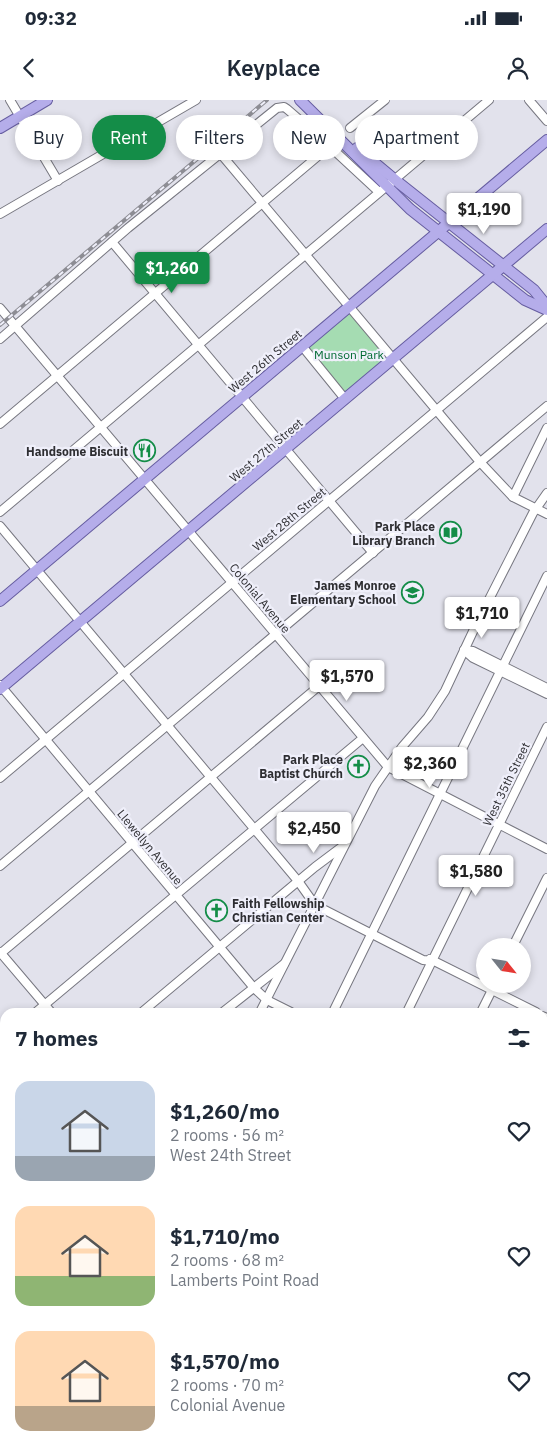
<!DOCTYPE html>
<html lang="en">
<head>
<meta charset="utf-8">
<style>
	body { margin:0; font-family:"IBM Plex Sans",sans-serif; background:#f2f2f3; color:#1f2937; height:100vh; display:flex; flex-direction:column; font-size:19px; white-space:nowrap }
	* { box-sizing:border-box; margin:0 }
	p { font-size:16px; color:#747a83 }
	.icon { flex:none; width:28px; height:28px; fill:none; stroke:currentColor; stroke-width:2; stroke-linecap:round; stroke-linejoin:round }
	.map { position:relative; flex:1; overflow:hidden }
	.panel { position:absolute; left:0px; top:908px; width:548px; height:446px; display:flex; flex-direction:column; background:#fff; border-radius:15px 15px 0 0; box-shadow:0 2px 8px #0003 }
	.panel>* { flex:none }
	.guide { position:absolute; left:15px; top:15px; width:518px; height:45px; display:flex; gap:10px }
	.needle { width:32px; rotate:120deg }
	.tools { position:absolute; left:476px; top:838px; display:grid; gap:10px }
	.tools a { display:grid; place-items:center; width:55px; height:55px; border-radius:50%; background:#fff; box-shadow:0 2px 8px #0003; font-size:25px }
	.price { position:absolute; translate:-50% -42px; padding:0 11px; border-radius:5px; background:#fff; color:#222; font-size:16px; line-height:32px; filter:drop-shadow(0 1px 2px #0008) }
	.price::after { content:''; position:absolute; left:50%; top:30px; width:15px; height:11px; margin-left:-8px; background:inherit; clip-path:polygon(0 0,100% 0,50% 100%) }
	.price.active { background:#148d48; color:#fff }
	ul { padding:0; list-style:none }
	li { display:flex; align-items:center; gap:15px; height:125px; padding:0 15px }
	li span { display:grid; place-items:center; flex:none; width:140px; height:100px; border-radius:15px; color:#555 }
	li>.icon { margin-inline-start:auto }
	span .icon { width:60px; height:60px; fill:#fffc; stroke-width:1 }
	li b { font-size:21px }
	h2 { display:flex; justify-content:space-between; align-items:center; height:60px; padding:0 15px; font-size:21px }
	.tag { padding:0 18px; border-radius:22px; background:#fff; box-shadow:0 2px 8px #0003; font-size:18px; line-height:45px }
	.tag.active { background:#148d48; color:#fff }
	.status { display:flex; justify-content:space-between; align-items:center; height:35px; padding:0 25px; background:#fff; direction:ltr }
	.status svg { height:14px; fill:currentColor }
	header { display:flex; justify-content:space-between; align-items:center; height:65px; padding:0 15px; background:#fff; font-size:22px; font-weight:600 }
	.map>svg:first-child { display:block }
</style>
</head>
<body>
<div class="status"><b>09:32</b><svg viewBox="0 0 49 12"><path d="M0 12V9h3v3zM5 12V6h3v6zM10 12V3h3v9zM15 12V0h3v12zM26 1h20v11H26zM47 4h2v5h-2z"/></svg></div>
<header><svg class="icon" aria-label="back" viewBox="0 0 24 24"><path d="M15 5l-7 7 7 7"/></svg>Keyplace<svg class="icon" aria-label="person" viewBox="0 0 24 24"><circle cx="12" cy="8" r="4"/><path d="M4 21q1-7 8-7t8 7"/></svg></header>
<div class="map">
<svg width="547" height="1353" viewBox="0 0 547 1353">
	<rect width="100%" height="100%" fill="#e2e2ec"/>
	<g fill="#a5dcb2">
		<polygon points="349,212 352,214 388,257 347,292 343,291 309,249 311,245"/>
		<polygon points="0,1044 5,1046 5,1349 429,1349 427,1353 0,1353"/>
	</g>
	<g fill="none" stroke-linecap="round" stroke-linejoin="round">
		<defs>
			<g id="minor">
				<polyline points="10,0 58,81"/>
				<polyline points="529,0 547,21"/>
				<polyline points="350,28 385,0"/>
				<polyline points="220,53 480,362 513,397 547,414"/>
				<polyline points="0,114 196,0"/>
				<polyline points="112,142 373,453"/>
				<polyline points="0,208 388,667 547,749"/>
				<polyline points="0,239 128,128 277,8 284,7 287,9 324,41 379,92"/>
				<polyline points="302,246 345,299"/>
				<polyline points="0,324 330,46"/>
				<polyline points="513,397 547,328"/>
				<polyline points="0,412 489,0"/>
				<polyline points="0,426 298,781 315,805 423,860 432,861"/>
				<polyline points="464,550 473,558 547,594"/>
				<polyline points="464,550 473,551 547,588"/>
				<polyline points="0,585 254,888 267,900 291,912"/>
				<polyline points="0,678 547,217"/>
				<polyline points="0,766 547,306"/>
				<polyline points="513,846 547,778"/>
				<polyline points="0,852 51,912"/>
				<polyline points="0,854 319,586"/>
				<polyline points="430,859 536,912"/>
				<polyline points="36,912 363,638"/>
				<polyline points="142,912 315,767 343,746"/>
				<polyline points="223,912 284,864"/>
				<polyline points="260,912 375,686 402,647 428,617 445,591 476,525 533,413 547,393"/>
				<polyline points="333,912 547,476"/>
				<polyline points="407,912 547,627"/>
				<polyline points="481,912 495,884"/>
				<polyline points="542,916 547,918"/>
				<polyline points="542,935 547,926"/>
				<polyline points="0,944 5,940"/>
				<polyline points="542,1042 547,1044"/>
				<polyline points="542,1191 547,1193"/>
				<polyline points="542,1234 547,1224"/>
				<polyline points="542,1337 547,1329"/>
				<polyline points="434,1353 436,1349"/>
				<polyline points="534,1353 537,1349"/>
			</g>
			<g id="major">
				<polyline points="300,0 410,109 525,200 547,210"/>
				<polyline points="0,28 47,0"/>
				<polyline points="357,48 399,83 534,190 547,206"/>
				<polyline points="0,501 547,40"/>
				<polyline points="0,589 547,129"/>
				<polyline points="0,1023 5,1025"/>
				<polyline points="0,1035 5,1037"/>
				<polyline points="542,1080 547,1071"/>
				<polyline points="542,1299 547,1302"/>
				<polyline points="542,1309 547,1312"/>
			</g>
		</defs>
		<use href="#minor" stroke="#777780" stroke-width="10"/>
		<use href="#major" stroke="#665da0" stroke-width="12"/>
		<use href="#minor" stroke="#fff" stroke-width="8"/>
		<use href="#major" stroke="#b5adea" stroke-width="10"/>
		<defs>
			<g id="rail">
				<polyline points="0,225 267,0"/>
				<polyline points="0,1278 5,1275"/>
				<polyline points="0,1327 5,1337"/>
				<polyline points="11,1349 12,1353"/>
				<polyline points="156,1349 159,1353"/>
			</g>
		</defs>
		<use href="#rail" stroke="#8d8d94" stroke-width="4"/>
		<use href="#rail" stroke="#efeffa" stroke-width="2" stroke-dasharray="5.5" stroke-linecap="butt"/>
	</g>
	<defs>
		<symbol id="restaurant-ring" viewBox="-11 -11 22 22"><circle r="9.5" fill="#efeffa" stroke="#148d48" stroke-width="1.5"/><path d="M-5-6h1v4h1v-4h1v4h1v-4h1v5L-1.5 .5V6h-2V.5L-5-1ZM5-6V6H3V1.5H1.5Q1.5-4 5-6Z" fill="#148d48"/></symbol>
		<symbol id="library-ring" viewBox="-11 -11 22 22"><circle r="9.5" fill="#efeffa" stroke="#148d48" stroke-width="1.5"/><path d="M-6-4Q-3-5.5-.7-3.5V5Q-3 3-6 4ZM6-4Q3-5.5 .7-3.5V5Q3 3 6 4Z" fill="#148d48"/></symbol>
		<symbol id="school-ring" viewBox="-11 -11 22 22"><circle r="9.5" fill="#efeffa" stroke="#148d48" stroke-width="1.5"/><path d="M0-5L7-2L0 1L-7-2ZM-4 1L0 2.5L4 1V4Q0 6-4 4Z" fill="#148d48"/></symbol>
		<symbol id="church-ring" viewBox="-11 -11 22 22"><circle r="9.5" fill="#efeffa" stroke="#148d48" stroke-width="1.5"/><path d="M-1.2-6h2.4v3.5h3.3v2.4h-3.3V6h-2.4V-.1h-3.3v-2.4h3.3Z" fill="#148d48"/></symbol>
	</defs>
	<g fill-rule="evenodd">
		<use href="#restaurant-ring" x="132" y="338" width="25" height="25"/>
		<use href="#library-ring" x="438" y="420" width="25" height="25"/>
		<use href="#school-ring" x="400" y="480" width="25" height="25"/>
		<use href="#church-ring" x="346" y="654" width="25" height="25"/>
		<use href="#church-ring" x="204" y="798" width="25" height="25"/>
	</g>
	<g text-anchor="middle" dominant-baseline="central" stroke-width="4.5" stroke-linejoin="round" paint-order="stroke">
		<g font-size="12" fill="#006a32" stroke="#efeffa">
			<text x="349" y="254">Munson Park</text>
		</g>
		<g font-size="12" fill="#2e2e32" stroke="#efeffa">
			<text transform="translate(265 261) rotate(-40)">West 26th Street</text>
			<text transform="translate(266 350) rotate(-40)">West 27th Street</text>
			<text transform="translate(289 419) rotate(-40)">West 28th Street</text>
			<text transform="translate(260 498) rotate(50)">Colonial Avenue</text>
			<text transform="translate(506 684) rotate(-64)">West 35th Street</text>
			<text transform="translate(150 747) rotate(50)">Llewellyn Avenue</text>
		</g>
		<g font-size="12" font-weight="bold" fill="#2e2e32" stroke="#efeffa" text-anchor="end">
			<text x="128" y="351">Handsome Biscuit</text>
			<text x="435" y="426">Park Place<tspan x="435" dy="14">Library Branch</tspan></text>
			<text x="396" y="485">James Monroe<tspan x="396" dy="14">Elementary School</tspan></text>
			<text x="343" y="659">Park Place<tspan x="343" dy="14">Baptist Church</tspan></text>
			<text x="232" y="803" text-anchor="start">Faith Fellowship<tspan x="232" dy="14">Christian Center</tspan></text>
		</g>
	</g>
</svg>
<div class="tools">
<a><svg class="needle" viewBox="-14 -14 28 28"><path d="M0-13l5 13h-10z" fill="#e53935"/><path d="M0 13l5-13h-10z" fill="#747a83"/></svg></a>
</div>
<b class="price" style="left:484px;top:135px">$1,190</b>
<b class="price active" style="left:172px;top:194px">$1,260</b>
<b class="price" style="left:482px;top:539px">$1,710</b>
<b class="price" style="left:347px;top:602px">$1,570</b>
<b class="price" style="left:430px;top:689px">$2,360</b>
<b class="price" style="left:314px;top:754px">$2,450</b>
<b class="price" style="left:476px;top:797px">$1,580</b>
<div class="guide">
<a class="tag">Buy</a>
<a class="tag active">Rent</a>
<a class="tag">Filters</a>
<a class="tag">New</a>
<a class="tag">Apartment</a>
</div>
<section class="panel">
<h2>7 homes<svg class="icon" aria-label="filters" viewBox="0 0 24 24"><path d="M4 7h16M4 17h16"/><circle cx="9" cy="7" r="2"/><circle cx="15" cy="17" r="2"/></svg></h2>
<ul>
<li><span style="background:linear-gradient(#c9d6e8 75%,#9aa5b1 0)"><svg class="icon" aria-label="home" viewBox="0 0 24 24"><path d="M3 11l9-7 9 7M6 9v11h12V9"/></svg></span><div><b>$1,260/mo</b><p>2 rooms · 56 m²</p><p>West 24th Street</p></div><svg class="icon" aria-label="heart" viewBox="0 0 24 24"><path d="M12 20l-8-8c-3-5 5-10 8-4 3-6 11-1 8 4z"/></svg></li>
<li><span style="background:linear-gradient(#ffd9b3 70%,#8fb573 0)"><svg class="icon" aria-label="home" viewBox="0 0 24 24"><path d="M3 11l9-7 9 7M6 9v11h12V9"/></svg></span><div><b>$1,710/mo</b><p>2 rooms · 68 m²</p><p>Lamberts Point Road</p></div><svg class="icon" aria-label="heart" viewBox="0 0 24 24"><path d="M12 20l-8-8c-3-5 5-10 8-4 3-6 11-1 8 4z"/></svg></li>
<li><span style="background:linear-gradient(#ffd9b3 75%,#b9a48a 0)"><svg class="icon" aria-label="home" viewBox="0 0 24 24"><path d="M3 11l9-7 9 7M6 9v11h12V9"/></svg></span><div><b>$1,570/mo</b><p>2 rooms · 70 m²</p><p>Colonial Avenue</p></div><svg class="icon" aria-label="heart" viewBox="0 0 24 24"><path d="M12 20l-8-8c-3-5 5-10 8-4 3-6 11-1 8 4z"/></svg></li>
</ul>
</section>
</div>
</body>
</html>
